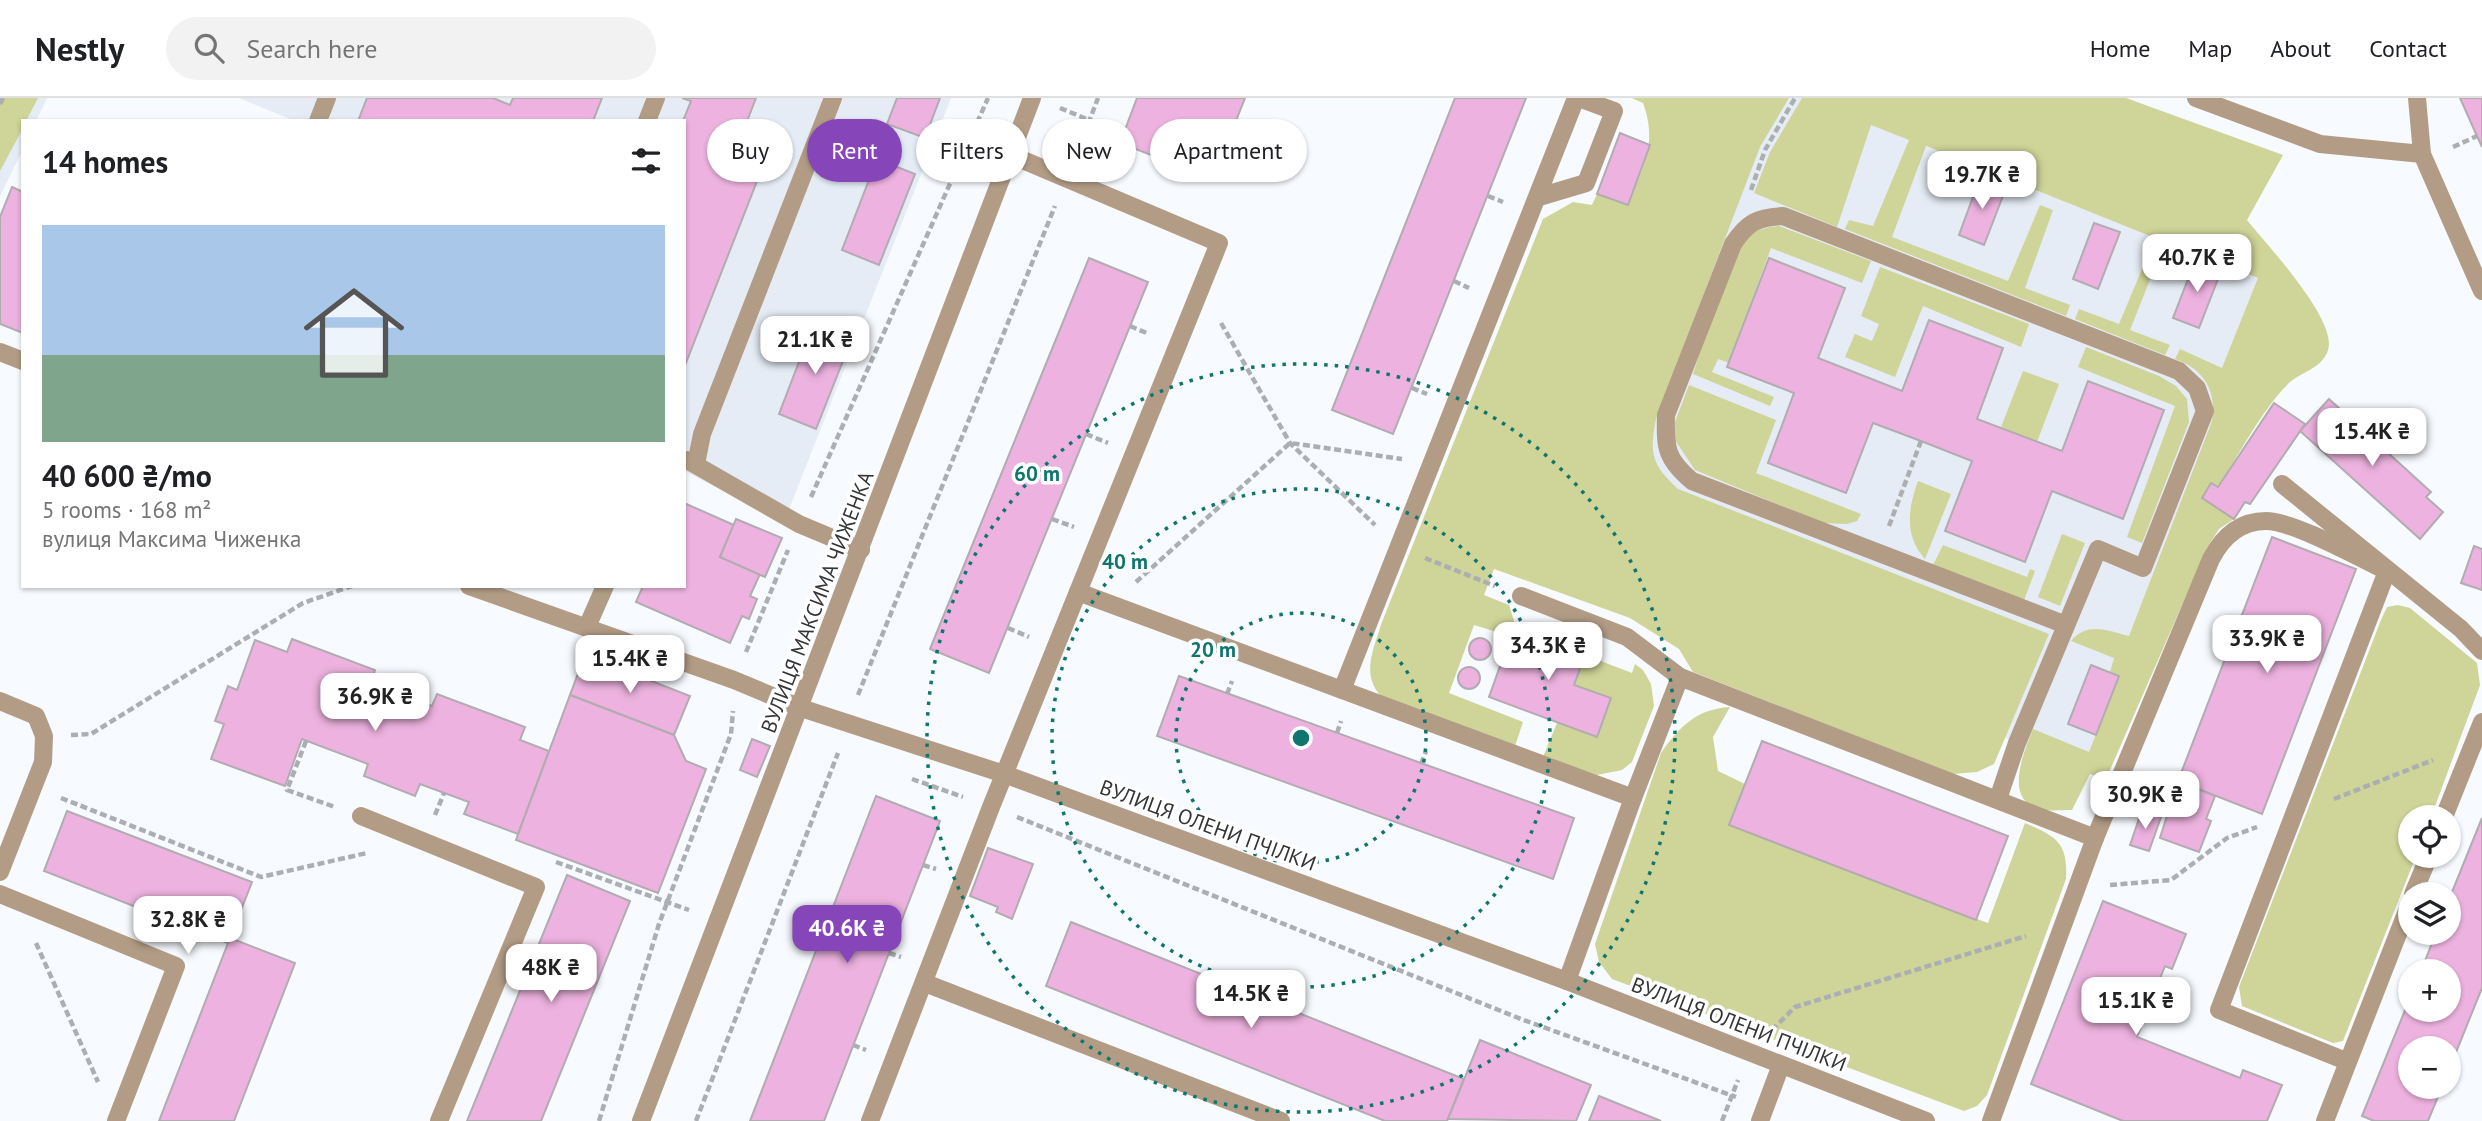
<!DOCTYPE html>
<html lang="en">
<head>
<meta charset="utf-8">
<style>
	body { margin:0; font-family:"PT Sans",sans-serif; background:#f2f2f2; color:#202124; height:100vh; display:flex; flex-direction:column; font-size:26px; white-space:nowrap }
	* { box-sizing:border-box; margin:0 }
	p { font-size:23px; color:#757577 }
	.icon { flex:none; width:38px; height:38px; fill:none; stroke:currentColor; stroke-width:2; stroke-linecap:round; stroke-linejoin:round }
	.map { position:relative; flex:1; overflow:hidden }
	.side { position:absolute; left:21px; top:21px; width:665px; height:469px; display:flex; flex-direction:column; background:#fff; border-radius:0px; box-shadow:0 2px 5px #0004 }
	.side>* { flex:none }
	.guide { position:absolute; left:707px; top:21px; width:665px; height:63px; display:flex; gap:14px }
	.tools { position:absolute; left:2398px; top:707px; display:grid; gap:14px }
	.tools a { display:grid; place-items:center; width:63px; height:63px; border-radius:50%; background:#fff; box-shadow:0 2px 5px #0004; font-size:35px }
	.price { position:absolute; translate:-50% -60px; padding:0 16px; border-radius:14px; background:#fff; color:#222; font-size:23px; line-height:46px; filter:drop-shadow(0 2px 4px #0008) }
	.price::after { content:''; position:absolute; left:50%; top:42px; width:21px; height:16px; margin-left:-10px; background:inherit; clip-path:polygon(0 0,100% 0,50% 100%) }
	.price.active { background:#8646ba; color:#fff }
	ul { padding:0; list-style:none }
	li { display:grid; align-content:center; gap:14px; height:371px; padding:0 21px }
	li span { display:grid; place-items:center; height:217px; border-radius:0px; color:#555 }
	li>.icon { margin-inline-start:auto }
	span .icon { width:126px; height:126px; fill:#fffc; stroke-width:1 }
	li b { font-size:30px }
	h2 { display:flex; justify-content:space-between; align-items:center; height:84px; padding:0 21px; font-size:30px }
	.pill { padding:0 24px; border-radius:32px; background:#fff; box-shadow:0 2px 5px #0004; font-size:24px; line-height:63px }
	.pill.active { background:#8646ba; color:#fff }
	header { display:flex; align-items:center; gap:42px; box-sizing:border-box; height:98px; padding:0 35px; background:#fff; border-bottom:2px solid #e0e0e0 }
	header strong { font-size:33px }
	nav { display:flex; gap:38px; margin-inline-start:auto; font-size:24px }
	.search { width:490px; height:63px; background:#f2f2f2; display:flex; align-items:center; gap:18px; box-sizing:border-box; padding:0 24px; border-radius:38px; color:#757577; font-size:26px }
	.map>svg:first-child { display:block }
</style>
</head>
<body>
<header>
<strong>Nestly</strong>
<div class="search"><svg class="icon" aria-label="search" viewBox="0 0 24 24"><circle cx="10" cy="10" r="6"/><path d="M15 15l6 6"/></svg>Search here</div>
<nav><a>Home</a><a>Map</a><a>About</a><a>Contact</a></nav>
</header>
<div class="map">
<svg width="2482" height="1023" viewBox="0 0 2482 1023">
	<rect width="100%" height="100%" fill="#f7fafe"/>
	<g fill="#e5ecf5">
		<polygon points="0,0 47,0 36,23 23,23 23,51 0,98"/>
		<polygon points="239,0 951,0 784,424 684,373 684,23 295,23"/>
		<polygon points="1719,0 1805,0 2262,182 2090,675 1536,444"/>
	</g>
	<g fill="#cfd498">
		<polygon points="0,0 38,0 26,23 23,23 23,30 0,73"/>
		<path d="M1632,0H1789L1760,49L1656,321C1649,356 1652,367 1678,391L2049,536L1994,666L1977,674L1953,676L1693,574L1679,551L1630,520L1494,471L1484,497L1509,507L1515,526L1503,559L1493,555L1500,535L1474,527L1449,595L1523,624L1515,648L1380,597C1361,575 1374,550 1382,524L1543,121L1573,104L1592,107L1597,96L1628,107C1643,68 1658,46 1643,5Z"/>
		<path d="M1802,0H2126L2283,57L2247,122C2266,146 2338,222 2328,252C2322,271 2300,274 2288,286C2261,313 2239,357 2218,389L2234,421L2219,431L2207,450L2106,681L2090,676L2072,712C2063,712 2053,713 2044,712C2001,706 2024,654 2033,631L2089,654L2119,578L2110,574L2114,560L2071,543C2088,523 2108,533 2129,538L2212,323C2217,293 2204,271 2175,261L2180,251L2222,270L2258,180L2165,144L2130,232L2170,247L2165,257L2075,221L2079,211L2119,226L2155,140L1926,48L1892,139L2008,183L2040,107L2053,112L2025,190L2070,207L2066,218L1845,131L1849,122L1873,128L1909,42L1871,27L1837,129L1754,95L1770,54Z"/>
		<path d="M1779,128L1871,163L1862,185L1771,150L1729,265L1718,261L1712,274L1774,299L1770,308L1693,276C1704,244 1726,160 1748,139C1757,131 1767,129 1779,128Z"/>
		<polygon points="1880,169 2029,226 2021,249 1923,208 1895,279 1845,259 1855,236 1872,243 1879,226 1861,218"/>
		<polygon points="2086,249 2159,278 2176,288 2187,301 2189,324 2142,445 2127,439 2175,308 2078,269"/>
		<polygon points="2023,273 2059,286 2037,344 2001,329"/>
		<polygon points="1689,287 1776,322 1756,375 1861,416 1857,423 1847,426 1823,425 1695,372 1675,342 1675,324"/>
		<path d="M1918,383L1951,396L1925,461C1904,438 1908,410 1918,383Z"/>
		<polygon points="2062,436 2085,445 2060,508 2038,499"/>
		<polygon points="1943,447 2027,479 2030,471 2035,473 2024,502 1933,467"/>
		<polygon points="2398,507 2410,510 2477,565 2480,587 2431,719 2410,719 2410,758 2416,758 2343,943 2333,945 2242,908 2239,889 2381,522 2387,509"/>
		<polygon points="1585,557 1632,575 1635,566 1643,572 1651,586 1654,608 1632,664 1622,672 1597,677 1543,659"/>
		<path d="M1730,609L1713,639L1718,673L1745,686L1730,728L1988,825L2025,725C2057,739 2068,745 2066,781L1987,997L1977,1008L1964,1013L1612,881L1599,864L1595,846L1661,655C1680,628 1697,611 1730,609Z"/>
	</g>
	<g fill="#edb2df" stroke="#b1acb0" stroke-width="2">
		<polygon points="367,0 493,0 510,7 513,0 602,0 593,23 358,23"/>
		<polygon points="682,0 756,0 730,67 759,78 684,270 683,23 691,3"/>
		<polygon points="897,0 940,0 925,40 887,26"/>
		<polygon points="1137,0 1245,0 1213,81 1120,45"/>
		<polygon points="1455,0 1526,0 1393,336 1332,312"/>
		<polygon points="2460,0 2482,0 2482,49 2477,38"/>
		<polygon points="1620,35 1650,47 1628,107 1597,96"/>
		<polygon points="877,61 915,76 879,167 842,152"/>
		<polygon points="1980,80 2006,90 1984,147 1959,137"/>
		<polygon points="12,89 23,94 23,235 0,226 0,119"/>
		<polygon points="2094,125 2120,134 2098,191 2073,181"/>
		<polygon points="1089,160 1148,184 989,575 930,551"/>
		<polygon points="1769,160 1845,190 1818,260 1902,293 1929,222 2003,250 1977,321 2062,353 2088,283 2164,312 2123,421 2052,393 2025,464 1945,433 1972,363 1921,343 1873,325 1846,395 1768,365 1794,295 1727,269"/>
		<polygon points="2195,163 2221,173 2199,230 2173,220"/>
		<polygon points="814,225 852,240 816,331 779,316"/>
		<polygon points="2329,301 2431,394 2426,399 2443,414 2420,441 2300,333"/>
		<polygon points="2274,305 2305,326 2250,406 2245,404 2234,421 2202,400 2211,385 2218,389"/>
		<polygon points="684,405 734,427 720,459 760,476 750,498 757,501 749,521 742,518 730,545 636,504 643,488 684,488"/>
		<polygon points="736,421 782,440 765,479 720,459"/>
		<polygon points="2272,439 2356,471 2262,716 2178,683"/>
		<polygon points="2474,448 2482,451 2482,492 2461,485"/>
		<polygon points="1515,526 1587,552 1574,587 1611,600 1597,639 1489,599"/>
		<circle cx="1480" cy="551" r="11"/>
		<polygon points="292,541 375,572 370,586 432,608 437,596 525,629 520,642 549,653 518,736 464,716 469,704 420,686 415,698 364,678 368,666 302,641 285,688 211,661 224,626 215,623 228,588 237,592 255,542 287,554"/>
		<polygon points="585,557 690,598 674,637 570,597"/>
		<polygon points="2091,567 2119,578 2096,637 2068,626"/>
		<circle cx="1469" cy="580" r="11"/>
		<polygon points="1179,578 1574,720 1553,781 1157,638"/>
		<polygon points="570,597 674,637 686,663 706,671 658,795 516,742"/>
		<polygon points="752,641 770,648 757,679 740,672"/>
		<polygon points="1762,643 2008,738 1976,822 1729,727"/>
		<polygon points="2178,683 2215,698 2206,721 2211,723 2199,754 2160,740"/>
		<polygon points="876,698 940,723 824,1023 750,1023"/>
		<polygon points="2142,712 2161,719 2149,753 2130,747"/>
		<polygon points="67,713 252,784 230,840 295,865 234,1023 159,1023 228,845 44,773"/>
		<polygon points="2482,720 2482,890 2448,974 2448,950 2410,950 2410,989 2442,989 2428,1023 2374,1023 2362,1018 2410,900 2410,912 2448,912 2448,873 2421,873 2436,835 2448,835 2448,804"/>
		<polygon points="988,750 1033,766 1012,821 996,814 998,809 970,798"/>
		<polygon points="567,777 630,803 541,1023 467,1023"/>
		<polygon points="2103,803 2186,836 2172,871 2165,868 2137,939 2240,980 2243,972 2282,987 2267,1023 2123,1023 2031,986"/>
		<polygon points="1071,824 1464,981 1447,1023 1385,1023 1046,888"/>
		<polygon points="1480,942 1591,987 1576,1023 1448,1021"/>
		<polygon points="1599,998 1661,1023 1589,1023"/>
	</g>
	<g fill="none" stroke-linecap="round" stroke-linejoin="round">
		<g stroke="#acafb2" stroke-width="4.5" stroke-dasharray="7 3.5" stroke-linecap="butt">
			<polyline points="0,6 3,0"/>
			<polyline points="1060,10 1089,22"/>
			<polyline points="2453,49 2477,38"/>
			<polyline points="1077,55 1098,0"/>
			<polyline points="1751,92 1765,52 1795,0"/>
			<polyline points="1488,98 1503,104"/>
			<polyline points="1454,183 1469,190"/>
			<polyline points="1221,225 1290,345 1375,427"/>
			<polyline points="1130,228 1149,236"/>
			<polyline points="1412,290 1427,296"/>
			<polyline points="1086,336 1108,345"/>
			<polyline points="811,399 988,0"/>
			<polyline points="1052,421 1074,429"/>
			<polyline points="1889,428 1921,343"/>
			<polyline points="1425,460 1495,488"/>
			<polyline points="1136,484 1290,345 1402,361"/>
			<polyline points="1008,530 1029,539"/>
			<polyline points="746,554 788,452"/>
			<polyline points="1227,596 1232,583"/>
			<polyline points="858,597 1055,108"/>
			<polyline points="1337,635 1341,623"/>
			<polyline points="71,637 91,636 303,505 352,488"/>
			<polyline points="306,643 287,692 335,709"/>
			<polyline points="1421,666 1426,653"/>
			<polyline points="912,681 963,699"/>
			<polyline points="61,700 261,779 367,755"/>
			<polyline points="2334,701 2433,662"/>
			<polyline points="435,717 444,695"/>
			<polyline points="1017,719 1521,921 1736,999"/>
			<polyline points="556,764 689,812"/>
			<polyline points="923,767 936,771"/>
			<polyline points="2110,787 2171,782 2227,740 2257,729"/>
			<polyline points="36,845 98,984"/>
			<polyline points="889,855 901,859"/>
			<polyline points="1772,932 1795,909 2026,838"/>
			<polyline points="853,947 866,952"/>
			<polyline points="541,1023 542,1023"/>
			<polyline points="599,1023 659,826 731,636 733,613"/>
			<polyline points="696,1023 838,655"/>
			<polyline points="1722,1023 1738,982"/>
		</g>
		<g stroke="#b29c86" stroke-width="18">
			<polyline points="2196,0 2320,46 2422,56 2482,193"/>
			<polyline points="2417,0 2422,56"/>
			<polyline points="318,23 327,0"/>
			<polyline points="647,23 656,0"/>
			<polyline points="1539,99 1586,85 1614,13 1579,0"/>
			<polyline points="687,362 799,426 861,452"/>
			<polyline points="696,366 702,336 833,0"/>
			<polyline points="2282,386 2461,531 2482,553"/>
			<polyline points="1078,494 1633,700 1567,883"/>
			<polyline points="1521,498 1627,539 1680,579"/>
			<polyline points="587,529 605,488"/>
			<polyline points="1342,592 1576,0"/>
			<polyline points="0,603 36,618 44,638 43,664 0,774"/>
			<polyline points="1633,700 1680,579 2095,740 1991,1023"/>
			<path d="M1998,701L2017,645L2098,451L2143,470L2205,313L2197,290L2179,273L1783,118C1757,119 1747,125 1733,146L1666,317C1665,350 1666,361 1692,383L2066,527"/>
			<polyline points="361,718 536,789 439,1023"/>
			<polyline points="2444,719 2482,624"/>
			<path d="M2095,740L2211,461C2222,440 2239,423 2266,423C2293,423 2360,460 2387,473L2219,912L2346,963"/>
			<polyline points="0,796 176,868 116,1023"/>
			<polyline points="2413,796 2429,758"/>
			<polyline points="925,885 1281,1023"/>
			<polyline points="870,1023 991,709 1219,145 1011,57"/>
			<polyline points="1760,1023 1781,967"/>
			<polyline points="2325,1023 2410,805"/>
		</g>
		<g stroke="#b29c86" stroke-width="18">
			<polyline points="0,254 23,263"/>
			<polyline points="469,488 734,582 801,610 1004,676 1567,883 1926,1023"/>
		</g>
		<polyline stroke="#b29c86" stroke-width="18" points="641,1023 1032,0"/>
	</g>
	<g fill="none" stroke="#0f766e" stroke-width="3.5" stroke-dasharray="3.5 7">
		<circle cx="1301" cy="640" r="125"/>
		<circle cx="1301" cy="640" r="249"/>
		<circle cx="1301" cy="640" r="374"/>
	</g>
	<g text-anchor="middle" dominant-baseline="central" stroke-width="7" stroke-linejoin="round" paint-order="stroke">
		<g font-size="21" fill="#333537" stroke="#fff">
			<text transform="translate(817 504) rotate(-69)">ВУЛИЦЯ МАКСИМА ЧИЖЕНКА</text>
			<text transform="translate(1208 727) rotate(20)">ВУЛИЦЯ ОЛЕНИ ПЧІЛКИ</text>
			<text transform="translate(1739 926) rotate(21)">ВУЛИЦЯ ОЛЕНИ ПЧІЛКИ</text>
		</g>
	</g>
	<circle cx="1301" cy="640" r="10" fill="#0f766e" stroke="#fff" stroke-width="3.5"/>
	<g font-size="21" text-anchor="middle" font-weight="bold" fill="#0f766e" stroke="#fff" stroke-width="7" stroke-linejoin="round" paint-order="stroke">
		<text x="1037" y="383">60 m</text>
		<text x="1125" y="471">40 m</text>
		<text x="1213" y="559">20 m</text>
	</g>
</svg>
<div class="tools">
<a><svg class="icon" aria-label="locate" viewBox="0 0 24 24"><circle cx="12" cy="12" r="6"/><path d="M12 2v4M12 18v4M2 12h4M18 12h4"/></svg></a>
<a><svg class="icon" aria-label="layers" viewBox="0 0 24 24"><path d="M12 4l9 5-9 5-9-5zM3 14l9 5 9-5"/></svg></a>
<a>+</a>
<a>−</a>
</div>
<b class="price" style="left:1982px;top:113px">19.7K ₴</b>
<b class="price" style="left:2197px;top:196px">40.7K ₴</b>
<b class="price" style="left:815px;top:278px">21.1K ₴</b>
<b class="price" style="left:2372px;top:370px">15.4K ₴</b>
<b class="price" style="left:2267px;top:577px">33.9K ₴</b>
<b class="price" style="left:1548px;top:584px">34.3K ₴</b>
<b class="price" style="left:630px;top:597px">15.4K ₴</b>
<b class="price" style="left:375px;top:635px">36.9K ₴</b>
<b class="price" style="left:2145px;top:733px">30.9K ₴</b>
<b class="price" style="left:188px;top:858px">32.8K ₴</b>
<b class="price active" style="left:847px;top:867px">40.6K ₴</b>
<b class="price" style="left:551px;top:906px">48K ₴</b>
<b class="price" style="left:1251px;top:932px">14.5K ₴</b>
<b class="price" style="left:2136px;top:939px">15.1K ₴</b>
<div class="guide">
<a class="pill">Buy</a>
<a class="pill active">Rent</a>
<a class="pill">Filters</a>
<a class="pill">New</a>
<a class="pill">Apartment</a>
</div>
<section class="side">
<h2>14 homes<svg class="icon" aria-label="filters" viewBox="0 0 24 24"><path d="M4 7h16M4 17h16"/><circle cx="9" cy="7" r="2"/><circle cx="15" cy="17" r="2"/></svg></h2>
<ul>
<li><span style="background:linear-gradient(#a9c7e8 60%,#7fa58c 0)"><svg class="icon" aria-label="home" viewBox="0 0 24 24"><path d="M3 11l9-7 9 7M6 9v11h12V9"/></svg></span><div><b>40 600 ₴/mo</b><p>5 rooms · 168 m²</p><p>вулиця Максима Чиженка</p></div></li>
</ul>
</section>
</div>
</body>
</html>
